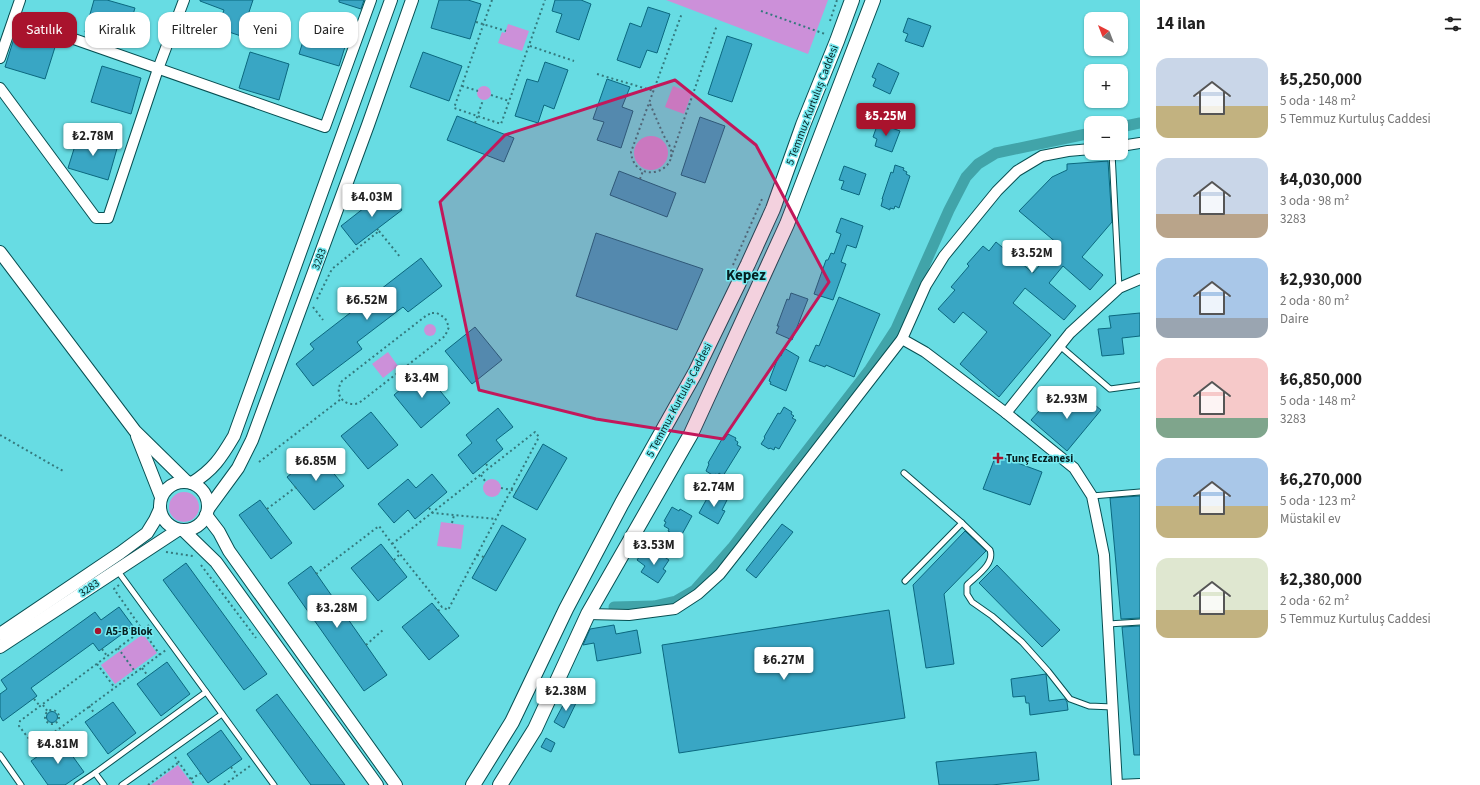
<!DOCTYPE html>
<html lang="tr">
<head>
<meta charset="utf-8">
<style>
	body { margin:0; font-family:"Source Sans 3",sans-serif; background:#f2f2f2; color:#222; height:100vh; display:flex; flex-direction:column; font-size:15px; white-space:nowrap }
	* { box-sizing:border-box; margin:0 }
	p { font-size:13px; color:#767676 }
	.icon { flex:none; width:22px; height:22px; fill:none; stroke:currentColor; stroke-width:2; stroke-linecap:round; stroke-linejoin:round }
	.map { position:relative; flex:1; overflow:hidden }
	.side { display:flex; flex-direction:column; background:#fff; width:340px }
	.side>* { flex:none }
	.top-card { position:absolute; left:12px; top:12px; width:380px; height:36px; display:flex; gap:8px }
	.needle { width:26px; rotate:318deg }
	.controls { position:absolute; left:1084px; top:12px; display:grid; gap:8px }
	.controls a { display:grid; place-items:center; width:44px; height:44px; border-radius:8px; background:#fff; box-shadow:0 1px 3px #0004; font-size:20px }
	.price { position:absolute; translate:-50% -34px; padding:0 9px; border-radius:4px; background:#fff; color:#222; font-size:13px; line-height:26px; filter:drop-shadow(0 1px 2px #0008) }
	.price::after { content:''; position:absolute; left:50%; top:24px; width:12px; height:9px; margin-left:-6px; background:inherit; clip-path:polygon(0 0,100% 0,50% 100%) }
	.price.selected { background:#a9132d; color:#fff }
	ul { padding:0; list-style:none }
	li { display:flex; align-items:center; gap:12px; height:100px; padding:0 16px }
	li span { display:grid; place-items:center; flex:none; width:112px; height:80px; border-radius:12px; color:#555 }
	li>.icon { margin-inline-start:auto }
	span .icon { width:48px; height:48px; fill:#fffc; stroke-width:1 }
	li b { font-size:17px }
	h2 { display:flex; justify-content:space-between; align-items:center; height:48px; padding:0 16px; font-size:17px }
	.chip { padding:0 14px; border-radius:12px; background:#fff; box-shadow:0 1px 3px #0004; font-size:14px; line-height:36px }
	.chip.selected { background:#a9132d; color:#fff }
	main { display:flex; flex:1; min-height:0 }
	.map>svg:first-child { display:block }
</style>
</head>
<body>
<main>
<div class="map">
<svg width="1140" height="785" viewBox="0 0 1140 785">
	<rect width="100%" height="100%" fill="#67dce3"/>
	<g fill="#cc90d9">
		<polygon points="666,0 828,0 808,54"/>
		<polygon points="508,24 529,31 522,51 498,43 502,32 505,33"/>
		<polygon points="673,86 692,93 684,114 665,107"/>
		<circle cx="484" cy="93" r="7"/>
		<circle cx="651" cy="153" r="17"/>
		<circle cx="430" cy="330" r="6"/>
		<polygon points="388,352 398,366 383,378 372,364"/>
		<circle cx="492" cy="488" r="9"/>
		<circle cx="184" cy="507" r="15"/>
		<polygon points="441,522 464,525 461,549 437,546"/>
		<polygon points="143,634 157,653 115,684 101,665"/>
		<polygon points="178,765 193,785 150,785 151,785"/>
	</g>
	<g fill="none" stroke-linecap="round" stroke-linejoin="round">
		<g stroke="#41a4a9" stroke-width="11">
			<polyline points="1121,127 1140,123"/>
			<polyline points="614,607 654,606 676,601 695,590 732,548 870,369 896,329 949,210 966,177 978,164 996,153 1091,133"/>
		</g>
	</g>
	<g fill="#39a6c4" stroke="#0b687f">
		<polygon points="94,0 107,0 135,8 124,44 85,32"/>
		<polygon points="200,0 253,0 241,36 217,28 224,10 200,1"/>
		<polygon points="339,0 364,0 361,9 339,2"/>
		<polygon points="439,0 468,0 481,4 470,39 431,28"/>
		<polygon points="555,0 581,0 591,4 579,40 556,32 562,14 552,11"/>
		<polygon points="648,7 670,14 657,53 647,50 640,68 617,60 630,23 641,27"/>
		<polygon points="908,18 931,26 923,47 905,41 908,34 903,32"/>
		<polygon points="310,19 350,31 339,66 299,54"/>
		<polygon points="16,32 56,44 45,79 5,67"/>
		<polygon points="727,36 752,44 732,102 708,94"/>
		<polygon points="250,52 289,64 279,100 239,88"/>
		<polygon points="423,52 462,66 449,101 410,87"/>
		<polygon points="545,62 568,70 554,109 544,105 538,123 515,116 527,79 538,82"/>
		<polygon points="878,63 899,73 890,94 873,86 876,79 872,77"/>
		<polygon points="102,66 141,78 131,114 91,102"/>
		<polygon points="607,79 630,87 622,107 633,111 621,148 597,140 604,122 593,119"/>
		<polygon points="457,116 514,138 504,162 447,140"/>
		<polygon points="700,117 725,126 705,183 681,175"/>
		<polygon points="878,123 900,131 892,152 875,146 877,139 873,137"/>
		<polygon points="79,133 118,145 108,180 68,168"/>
		<polygon points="1108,161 1112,222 1082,257 1103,275 1090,290 1063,266 1049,283 1076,306 1064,320 1025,288 1013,303 1051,335 999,397 960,364 987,332 963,312 954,323 938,309 955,290 951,287 969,266 967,264 983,246 989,251 996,242 1033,273 1058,244 1019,211 1052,177 1067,170 1067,164"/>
		<polygon points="895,165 904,168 903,170 907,172 906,174 910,176 899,208 895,206 894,209 890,208 890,210 881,206 883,199 882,199 891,172 893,173"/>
		<polygon points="844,166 866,174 859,195 841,189 844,181 839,180"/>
		<polygon points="619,171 676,193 667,217 610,195"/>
		<polygon points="387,190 402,210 356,245 341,226"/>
		<polygon points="841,218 863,226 856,248 847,245 841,262 846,264 833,300 814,294 826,260 828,260 831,253 834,254 841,234 836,232"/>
		<polygon points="596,233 703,269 677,330 576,296"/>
		<polygon points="421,258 442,286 408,312 403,307 357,342 362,349 313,386 296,364 314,349 310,344"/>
		<polygon points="791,293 808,299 792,340 776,333 779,326 777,326 787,299 789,300"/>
		<polygon points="839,297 880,314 854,377 826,365 825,367 809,361 816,345 819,346"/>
		<polygon points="1140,313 1140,336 1122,338 1124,354 1102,356 1098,329 1111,328 1109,316"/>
		<polygon points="475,327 502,360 472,384 445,351"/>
		<polygon points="784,348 799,357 786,391 770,384 771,382 769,381 779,355 781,356"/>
		<polygon points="423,370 450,403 421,428 394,395"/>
		<polygon points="1077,390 1101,410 1067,451 1031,420 1047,402 1059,412"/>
		<polygon points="784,407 792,412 791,414 794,416 792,418 796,420 779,449 775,447 774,450 770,448 769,449 761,444 765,438 764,437 778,413 780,414"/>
		<polygon points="498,408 513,427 496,440 503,449 473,474 458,455 472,443 466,435"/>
		<polygon points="371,412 398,445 368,469 341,436"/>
		<polygon points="728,434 736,438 735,440 738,442 737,445 741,447 723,476 719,473 718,476 715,474 714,476 706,471 709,464 708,463 722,439 724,440"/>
		<polygon points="543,444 567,458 537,510 513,497"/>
		<polygon points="317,453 344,486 314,510 287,477"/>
		<polygon points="996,455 1042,472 1030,505 983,489"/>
		<polygon points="432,474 447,492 415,519 408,510 394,523 378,504 408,479 416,488"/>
		<polygon points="710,493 717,497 718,495 727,500 722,510 725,511 718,524 699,513"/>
		<polygon points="1140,496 1140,618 1121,619 1110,498"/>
		<polygon points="260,500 292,543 271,559 239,515"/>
		<polygon points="672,507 679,511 680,509 692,516 680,538 668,531 669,529 664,526 666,522 664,521"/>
		<polygon points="782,524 793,532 756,578 746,570"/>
		<polygon points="502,525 526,539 496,591 472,578"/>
		<polygon points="965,531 986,551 944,594 954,664 926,668 913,585"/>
		<polygon points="381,544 407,577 378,601 351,568"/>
		<polygon points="653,551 659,556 660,554 669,560 663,569 666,571 658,583 641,572 645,566 637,560 642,553 649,557"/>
		<polygon points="186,563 267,674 244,690 163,580"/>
		<polygon points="997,565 1060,630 1042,647 979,583"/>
		<polygon points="311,566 387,675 364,691 288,583"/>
		<polygon points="432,603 459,636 429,660 402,627"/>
		<polygon points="119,607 133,626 99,651 93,643 31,688 37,696 3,721 0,716 0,694 7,689 1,680 95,612 101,620"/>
		<polygon points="889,610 905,718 679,753 662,645"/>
		<polygon points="614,625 616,634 637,630 641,653 597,661 594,643 583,645 590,629"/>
		<polygon points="1140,626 1140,755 1134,755 1122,627"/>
		<polygon points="167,662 190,694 161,716 137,684"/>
		<polygon points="1046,674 1049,701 1065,699 1067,702 1068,710 1030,715 1029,703 1026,703 1025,696 1013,697 1011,679"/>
		<polygon points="277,694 345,785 311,785 256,710"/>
		<polygon points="568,696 577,701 564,728 554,722"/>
		<polygon points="113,702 136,733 108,754 85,722"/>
		<circle cx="52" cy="717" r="5.5"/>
		<polygon points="221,730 242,759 208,783 187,754"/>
		<polygon points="546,738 555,743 551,752 541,747"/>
		<polygon points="61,740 84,772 65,785 48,785 31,761"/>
		<polygon points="1036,752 1039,780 992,785 939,785 936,762"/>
	</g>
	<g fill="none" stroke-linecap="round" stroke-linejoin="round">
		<defs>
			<g id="service">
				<polyline points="1112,153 1119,288"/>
				<polyline points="1060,346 1110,389 1140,385"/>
				<path d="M904,473L962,523L990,550C995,564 976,576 967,585V594L972,602L992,616L1022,642L1048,671L1070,699L1089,706L1113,707"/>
				<polyline points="1092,496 1140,492"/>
				<polyline points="117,570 274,785"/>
				<polyline points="905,581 962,523"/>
				<polyline points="1108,624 1140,622"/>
				<polyline points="0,755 21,785"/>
				<polyline points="77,785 95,773"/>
				<polyline points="104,785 95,773 206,692"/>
				<polyline points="122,785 222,714"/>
			</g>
			<g id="minor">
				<polyline points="14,18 325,127 371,0"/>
				<polyline points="0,58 20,0"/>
				<polyline points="0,88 96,218 108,218 158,69 184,0"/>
				<polyline points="1121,146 1140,143"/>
				<polyline points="902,339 925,352 1006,413 1074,468 1092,496 1104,555 1117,785"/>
				<polyline points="1006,413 1070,333 1119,288 1140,279"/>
				<polyline points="588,614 629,615 675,609 698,594 720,574 742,546 902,339 926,285 944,256 997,191 1017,171 1042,156 1068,151 1091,149"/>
				<polyline points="1118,785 1140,784"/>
			</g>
			<g id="tertiary">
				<polyline points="0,252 135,431 187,482"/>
				<polyline points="137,436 161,497"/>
				<circle cx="184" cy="506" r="24"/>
				<path d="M192,483C213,470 221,458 234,436L391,0"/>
				<polyline points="208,509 238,468 252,440 368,125 412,0"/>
				<polyline points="206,515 219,532 229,551 396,785"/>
				<polyline points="183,530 216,562 377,785"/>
				<polyline points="0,634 120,553 147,533 155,520 160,509"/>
				<polyline points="0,647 178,530"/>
			</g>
			<g id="secondary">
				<polyline points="473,785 512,722 566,609 622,503 695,373 748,264 773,209 803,125 837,41 852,0"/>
				<polyline points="500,785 535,729 588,614 691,434 787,224 873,0"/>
			</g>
		</defs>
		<use href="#service" stroke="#074f52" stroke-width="7"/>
		<use href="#minor" stroke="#074f52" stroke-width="12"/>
		<use href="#tertiary" stroke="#074f52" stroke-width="14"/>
		<use href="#secondary" stroke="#074f52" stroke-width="16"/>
		<g stroke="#34797d" stroke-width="2" stroke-dasharray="2 3" stroke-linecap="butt">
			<polyline points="492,0 454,108 501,124 545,0"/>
			<polyline points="761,11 825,34"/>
			<polyline points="830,21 837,0"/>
			<polyline points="476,22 506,31"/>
			<polyline points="530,46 574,61"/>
			<polyline points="597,74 654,91"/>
			<polyline points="462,86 478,91"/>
			<polyline points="491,95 509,101"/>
			<path d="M650,104C655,115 659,125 664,136C666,140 670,145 671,150C676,174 634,184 631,152L682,13"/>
			<polyline points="475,123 483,100"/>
			<polyline points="671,157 717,25"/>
			<polyline points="640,179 643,171"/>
			<polyline points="379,231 401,258"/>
			<polyline points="733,265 762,199"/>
			<polyline points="317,299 332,269 379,231 377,229"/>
			<polyline points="313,307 323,320"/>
			<path d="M432,313H437L445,318L449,327L445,336L359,403C344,408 333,394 342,381L427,315Z"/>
			<polyline points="0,435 63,471"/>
			<polyline points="259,462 341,399"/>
			<polyline points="486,464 489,468"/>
			<polyline points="481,475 485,481"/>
			<polyline points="501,488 517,491"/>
			<polyline points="429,508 433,513 496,519"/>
			<polyline points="267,509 296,487"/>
			<polyline points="452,523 454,515"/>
			<polyline points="166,552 193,556"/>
			<polyline points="477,555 484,557"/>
			<polyline points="394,560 400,554"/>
			<polyline points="201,565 256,638"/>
			<path d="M316,574L379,526C399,554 421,580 442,607L448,610L539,437L535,432L392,544"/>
			<polyline points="119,585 114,589 160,655"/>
			<polyline points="438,611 442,607"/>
			<polyline points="149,625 20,721 19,726 33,744 37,745 166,650"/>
			<polyline points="366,645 384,629"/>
			<polyline points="118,648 136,673"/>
			<polyline points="102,649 107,656"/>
			<polyline points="97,664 115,688"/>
			<polyline points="142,668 148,676"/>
			<polyline points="34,699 40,706"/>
			<polyline points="43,705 48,712"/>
			<polyline points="89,706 95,714"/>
			<circle cx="52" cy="717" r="7"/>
			<polyline points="37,745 43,753"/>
			<polyline points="175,757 195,785"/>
			<polyline points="231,767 237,775"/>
			<polyline points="191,779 201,773"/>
			<polyline points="148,785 179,762"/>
			<polyline points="224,785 250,766"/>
		</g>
		<use href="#service" stroke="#fff" stroke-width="5"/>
		<use href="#minor" stroke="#fff" stroke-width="10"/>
		<use href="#tertiary" stroke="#fff" stroke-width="12"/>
		<use href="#secondary" stroke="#fff" stroke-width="14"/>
	</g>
	<path fill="#c2185b" fill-opacity="0.2" stroke="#c2185b" stroke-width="3" stroke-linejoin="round" d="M675,80L756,145L829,282L723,439L596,419L479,390L440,202L505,135Z"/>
	<g fill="#a9132d" stroke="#75e9f0" stroke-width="1.5">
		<path d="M996 452h4v4h4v4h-4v4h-4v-4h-4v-4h4z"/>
		<circle cx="98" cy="631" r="4"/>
	</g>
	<g text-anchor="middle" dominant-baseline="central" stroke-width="3" stroke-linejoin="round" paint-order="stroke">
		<g font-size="11" fill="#051f20" stroke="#75e9f0">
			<text transform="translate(812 105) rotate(-69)">5 Temmuz Kurtuluş Caddesi</text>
			<text transform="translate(319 259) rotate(-70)">3283</text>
			<text transform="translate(679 400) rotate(-62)">5 Temmuz Kurtuluş Caddesi</text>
			<text transform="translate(89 588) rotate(-34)">3283</text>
		</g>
		<g font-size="11" font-weight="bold" fill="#051f20" stroke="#75e9f0" text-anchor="start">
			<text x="1006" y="458">Tunç Eczanesi</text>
			<text x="106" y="631">A5-B Blok</text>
		</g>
		<g font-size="15" font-weight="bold" fill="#051f20" stroke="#75e9f0">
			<text x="746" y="275">Kepez</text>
		</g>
	</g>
</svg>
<div class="controls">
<a><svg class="needle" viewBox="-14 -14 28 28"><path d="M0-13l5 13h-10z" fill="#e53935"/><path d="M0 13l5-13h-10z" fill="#767676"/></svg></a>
<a>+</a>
<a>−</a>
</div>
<b class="price selected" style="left:886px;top:137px">₺5.25M</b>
<b class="price" style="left:93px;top:157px">₺2.78M</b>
<b class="price" style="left:372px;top:218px">₺4.03M</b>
<b class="price" style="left:1032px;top:274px">₺3.52M</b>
<b class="price" style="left:367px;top:321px">₺6.52M</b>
<b class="price" style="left:422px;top:399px">₺3.4M</b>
<b class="price" style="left:1067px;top:420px">₺2.93M</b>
<b class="price" style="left:316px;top:482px">₺6.85M</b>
<b class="price" style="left:714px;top:508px">₺2.74M</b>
<b class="price" style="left:654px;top:566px">₺3.53M</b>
<b class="price" style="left:337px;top:629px">₺3.28M</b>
<b class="price" style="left:784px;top:681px">₺6.27M</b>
<b class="price" style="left:566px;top:712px">₺2.38M</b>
<b class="price" style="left:58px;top:765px">₺4.81M</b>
<div class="top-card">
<a class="chip selected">Satılık</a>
<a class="chip">Kiralık</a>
<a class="chip">Filtreler</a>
<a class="chip">Yeni</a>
<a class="chip">Daire</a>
</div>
</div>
<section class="side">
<h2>14 ilan<svg class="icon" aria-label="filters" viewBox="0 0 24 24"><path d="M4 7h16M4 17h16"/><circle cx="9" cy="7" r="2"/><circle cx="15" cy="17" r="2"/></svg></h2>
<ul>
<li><span style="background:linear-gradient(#c9d6e8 60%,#c2b280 0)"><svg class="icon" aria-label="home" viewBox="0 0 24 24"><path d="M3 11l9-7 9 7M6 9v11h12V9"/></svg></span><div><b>₺5,250,000</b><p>5 oda · 148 m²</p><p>5 Temmuz Kurtuluş Caddesi</p></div></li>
<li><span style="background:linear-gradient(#c9d6e8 70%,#b9a48a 0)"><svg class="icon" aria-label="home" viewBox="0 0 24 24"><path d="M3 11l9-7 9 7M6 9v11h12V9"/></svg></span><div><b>₺4,030,000</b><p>3 oda · 98 m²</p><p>3283</p></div></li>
<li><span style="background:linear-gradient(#a9c7e8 75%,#9aa5b1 0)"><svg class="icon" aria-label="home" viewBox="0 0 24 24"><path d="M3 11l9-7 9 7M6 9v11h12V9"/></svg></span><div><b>₺2,930,000</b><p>2 oda · 80 m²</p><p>Daire</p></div></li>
<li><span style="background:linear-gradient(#f6c9c9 75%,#7fa58c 0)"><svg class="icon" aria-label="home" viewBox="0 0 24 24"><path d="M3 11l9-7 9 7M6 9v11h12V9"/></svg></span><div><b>₺6,850,000</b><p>5 oda · 148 m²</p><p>3283</p></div></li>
<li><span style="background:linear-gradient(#a9c7e8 60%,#c2b280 0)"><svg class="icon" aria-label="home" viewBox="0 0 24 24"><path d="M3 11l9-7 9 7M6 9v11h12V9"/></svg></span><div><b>₺6,270,000</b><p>5 oda · 123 m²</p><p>Müstakil ev</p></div></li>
<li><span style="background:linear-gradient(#dfe7d0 65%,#c2b280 0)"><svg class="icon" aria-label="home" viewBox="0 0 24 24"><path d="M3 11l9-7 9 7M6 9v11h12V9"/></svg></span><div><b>₺2,380,000</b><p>2 oda · 62 m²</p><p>5 Temmuz Kurtuluş Caddesi</p></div></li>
</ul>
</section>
</main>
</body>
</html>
